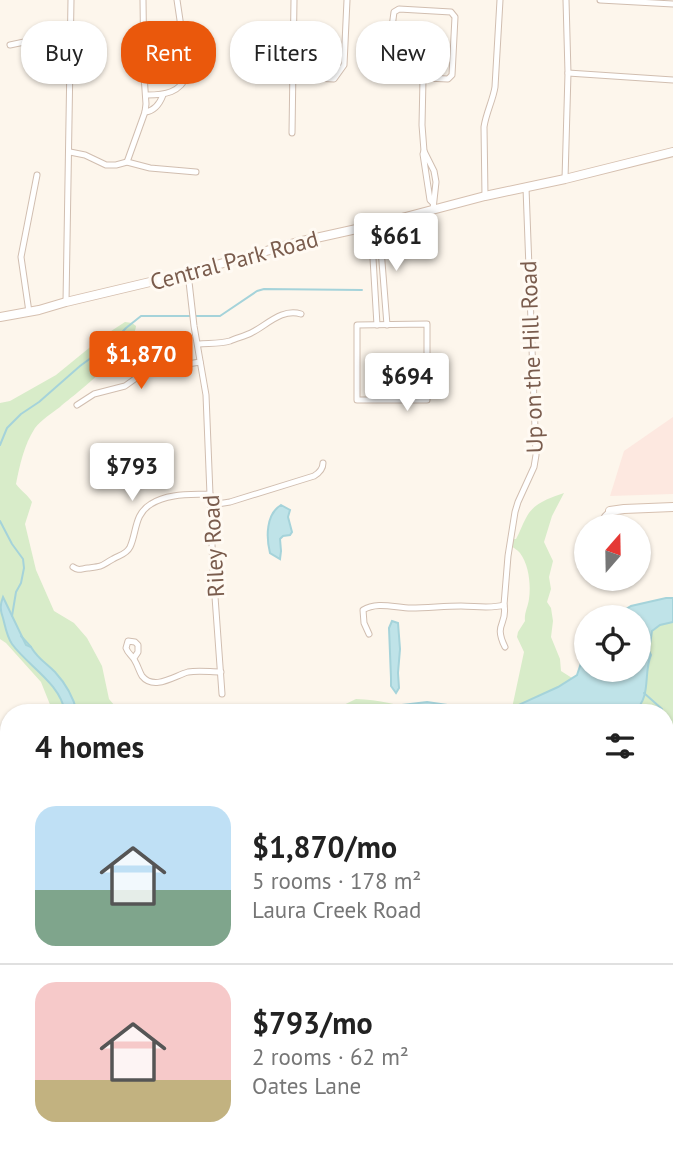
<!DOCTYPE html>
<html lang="en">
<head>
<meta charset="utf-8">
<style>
	body { margin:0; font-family:"PT Sans",sans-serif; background:#f6f6f6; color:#222; height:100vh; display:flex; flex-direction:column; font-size:26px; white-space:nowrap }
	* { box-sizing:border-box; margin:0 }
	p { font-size:23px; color:#767676 }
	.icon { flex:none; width:38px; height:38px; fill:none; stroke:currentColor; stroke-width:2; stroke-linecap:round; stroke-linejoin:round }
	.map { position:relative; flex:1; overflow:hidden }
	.sheet { position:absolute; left:0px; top:704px; width:674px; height:450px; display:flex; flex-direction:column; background:#fff; border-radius:28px 28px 0 0; box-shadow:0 2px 5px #0004 }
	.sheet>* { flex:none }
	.hud { position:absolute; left:21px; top:21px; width:632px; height:63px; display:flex; gap:14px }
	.needle { width:46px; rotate:20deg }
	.controls { position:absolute; left:574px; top:514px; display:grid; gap:14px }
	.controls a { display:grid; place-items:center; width:77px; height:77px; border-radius:50%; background:#fff; box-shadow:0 2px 5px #0004; font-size:35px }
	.price { position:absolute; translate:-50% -60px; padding:0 16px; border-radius:7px; background:#fff; color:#222; font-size:23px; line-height:46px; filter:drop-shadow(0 2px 4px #0008) }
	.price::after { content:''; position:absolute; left:50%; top:42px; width:21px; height:16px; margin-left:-10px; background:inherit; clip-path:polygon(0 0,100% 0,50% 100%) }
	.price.selected { background:#ea580c; color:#fff }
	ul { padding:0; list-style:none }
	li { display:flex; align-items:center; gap:21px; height:175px; padding:0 35px }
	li+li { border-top:2px solid #e0e0e0 }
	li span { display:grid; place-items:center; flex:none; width:196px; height:140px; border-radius:21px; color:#555 }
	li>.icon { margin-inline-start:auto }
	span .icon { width:84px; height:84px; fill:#fffc; stroke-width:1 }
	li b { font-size:30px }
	h2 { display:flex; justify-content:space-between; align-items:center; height:84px; padding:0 35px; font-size:30px }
	.tag { padding:0 24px; border-radius:28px; background:#fff; box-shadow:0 2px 5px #0004; font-size:24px; line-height:63px }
	.tag.selected { background:#ea580c; color:#fff }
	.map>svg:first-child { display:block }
</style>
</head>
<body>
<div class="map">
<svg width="673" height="1153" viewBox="0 0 673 1153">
	<rect width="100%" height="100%" fill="#fdf6ec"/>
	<polygon fill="#fde8e0" points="673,417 673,494 610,496 624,451"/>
	<g fill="#d8ecc9">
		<path d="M125,322L132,323L136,326C134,349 78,392 60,407C52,413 41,420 35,428C24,445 20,464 16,484C21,491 28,495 32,502L25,524L36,570L54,611L74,623L87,638L102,666L109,699L120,712H53L41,682L6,643L0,639V403L10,401L56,375L105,335Z"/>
		<path d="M564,493L552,516L544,542L553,561L549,577L551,589L547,602L551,608L553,621L551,637L560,659L561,671L572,678L558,687L512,708L524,652L517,637L518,632L525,621C524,613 528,607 529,599C531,585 529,565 520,553C517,549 511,547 507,542L511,539H516C520,532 522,525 526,518C533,503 550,498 564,493Z"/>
		<path d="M673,622V792L665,810V712H634C652,697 643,673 651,655L649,651L652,631L660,625Z"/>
		<path d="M356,699C379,700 399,704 421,712H329Z"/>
		<polygon points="0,771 9,771 9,988 0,993"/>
		<polygon points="665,818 669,844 673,848 673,907 665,902"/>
	</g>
	<g fill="#bfe3e8" stroke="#a5d3da" stroke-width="2">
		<path d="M281,505L290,510L288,517L292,532L290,535L283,536L280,539L281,551L280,559L270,553C266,537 266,514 281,505Z"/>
		<path d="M3,597L26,645L31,647C38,659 45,662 55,672C66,684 73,696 77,712H65C60,683 28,666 12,644C7,637 5,626 3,618C0,610 0,605 3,597Z"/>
		<path d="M666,598H673V622L660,625L652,631L649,651L651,655C643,673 652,697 634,712H503L558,687L577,675L586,648V670H639V618H612L631,606Z"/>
		<polygon points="392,621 398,623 400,649 398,673 399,688 396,693 391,686 391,678 389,628"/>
		<polygon points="427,702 461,707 479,712 381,712 402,705"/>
	</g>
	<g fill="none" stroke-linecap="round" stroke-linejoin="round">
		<g stroke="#a5d3da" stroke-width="2">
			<polyline points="195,316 220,316 257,291 264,289 362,290"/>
			<polyline points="0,445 7,428 21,414 39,402 80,366 114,341 126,328 141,316 190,316"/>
			<polyline points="0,521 12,544 23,559 24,568 21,583 16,592 12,616"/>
			<polyline points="21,636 31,647"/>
			<polyline points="644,693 662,709 661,712"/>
			<polyline points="665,864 668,871 673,878"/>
			<polyline points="0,1073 4,1084 5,1124 8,1145"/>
		</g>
		<defs>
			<g id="street">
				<polyline points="600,0 673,4"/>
				<polygon points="399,9 451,12 455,17 452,75 448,79 404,77 399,74 392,27 394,12"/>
				<polyline points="10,45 71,32"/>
				<polyline points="568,73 673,80"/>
				<polyline points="293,77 334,79 344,65 347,0"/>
				<polyline points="423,79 422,125 424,151"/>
				<path d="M147,95C165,95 180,93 188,74L177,0"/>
				<path d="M145,112C155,111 160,103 163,95"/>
				<polyline points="292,133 294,0"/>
				<polyline points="70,152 85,155 106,165 116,165 127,162 150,168 196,172"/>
				<polyline points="127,162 145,112 146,104 144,75 143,0"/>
				<polyline points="565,179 568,73 566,0"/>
				<path d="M485,196L484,127C486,113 493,100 495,87L500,0"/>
				<polyline points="433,203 430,200 423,154 424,151 434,171 436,182 433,209"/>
				<polyline points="379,224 387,325"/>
				<polyline points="371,225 377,325"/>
				<polyline points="188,273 194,326 206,395 213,569 222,694"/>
				<polyline points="66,302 71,0"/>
				<polyline points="29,312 21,257 37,175"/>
				<polygon points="427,324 427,400 357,400 357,325"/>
				<path d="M198,344C208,343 220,344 230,341C237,338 245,336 251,333C267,325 282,308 301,314"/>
				<polyline points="77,405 94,394 125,386 146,371 153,367 163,368 200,362"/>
				<path d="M211,505L230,502L314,476C319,473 323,469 323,463"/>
				<polyline points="598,527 605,516 610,511"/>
				<path d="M73,567C79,571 80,569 88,568C104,566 99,567 113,559C119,555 126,555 130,547C137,532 134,514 151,504C168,493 191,495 210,494"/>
				<path d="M369,634L364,623L363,610C377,601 396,608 411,608C428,608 444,606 461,606C475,606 491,609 504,605"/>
				<path d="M505,647C493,623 508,625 504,605L508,556L515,512L518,502L534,467L536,455L526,188"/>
				<path d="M134,658L138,652V645L135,642L128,641L126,648C128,654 133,656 135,661C138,666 139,671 142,676C154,691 174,676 188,672C199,670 210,672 221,672"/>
				<polyline points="665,944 673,948"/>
				<polyline points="665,1019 673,1022"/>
				<polyline points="665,1097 673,1100"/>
				<polyline points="190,1144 191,1153"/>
				<polyline points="297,1144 298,1153"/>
				<polyline points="338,1144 342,1153"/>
				<polyline points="561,1144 590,1153"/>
				<polyline points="380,1153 384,1144"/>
				<polyline points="665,1153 673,1138"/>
			</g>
			<g id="secondary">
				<polyline points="0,317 39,310 66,302 188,273 298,242 379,224 485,196 565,179 673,152"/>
				<polyline points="610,511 624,509 673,507"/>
				<polyline points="0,1144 21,1153"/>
			</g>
		</defs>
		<use href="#street" stroke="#d1beb0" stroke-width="7"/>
		<use href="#secondary" stroke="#d6c0b0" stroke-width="10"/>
		<use href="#street" stroke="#fff" stroke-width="5"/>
		<use href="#secondary" stroke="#fff" stroke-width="8"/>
	</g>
	<g text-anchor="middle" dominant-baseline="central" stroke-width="6" stroke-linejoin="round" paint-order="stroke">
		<g font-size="23" fill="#7a5c4d" stroke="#fffaf3">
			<text transform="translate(234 260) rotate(-15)">Central Park Road</text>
			<text transform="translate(531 357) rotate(-92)">Up on the Hill Road</text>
			<text transform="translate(213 546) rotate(-93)">Riley Road</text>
		</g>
	</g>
</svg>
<div class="controls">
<a><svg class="needle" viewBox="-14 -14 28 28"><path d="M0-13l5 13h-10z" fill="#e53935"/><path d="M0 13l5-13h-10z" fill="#767676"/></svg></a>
<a><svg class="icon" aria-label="locate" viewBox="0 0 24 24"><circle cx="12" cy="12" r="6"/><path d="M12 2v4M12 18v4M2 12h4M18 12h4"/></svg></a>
</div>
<b class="price" style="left:396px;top:273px">$661</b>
<b class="price selected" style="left:141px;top:391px">$1,870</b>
<b class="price" style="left:407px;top:413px">$694</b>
<b class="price" style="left:132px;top:503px">$793</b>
<div class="hud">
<a class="tag">Buy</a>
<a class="tag selected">Rent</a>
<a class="tag">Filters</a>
<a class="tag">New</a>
</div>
<section class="sheet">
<h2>4 homes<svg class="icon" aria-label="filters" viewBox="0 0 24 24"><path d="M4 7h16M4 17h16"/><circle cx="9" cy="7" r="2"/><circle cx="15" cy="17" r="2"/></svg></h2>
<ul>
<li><span style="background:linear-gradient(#bfe0f5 60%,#7fa58c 0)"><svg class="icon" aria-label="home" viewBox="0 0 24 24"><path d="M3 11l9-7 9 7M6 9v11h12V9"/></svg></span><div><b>$1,870/mo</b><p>5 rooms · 178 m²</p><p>Laura Creek Road</p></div></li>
<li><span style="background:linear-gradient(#f6c9c9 70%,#c2b280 0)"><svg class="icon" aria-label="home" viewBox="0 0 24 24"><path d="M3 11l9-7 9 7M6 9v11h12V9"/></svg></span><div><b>$793/mo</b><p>2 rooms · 62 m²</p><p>Oates Lane</p></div></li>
</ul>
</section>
</div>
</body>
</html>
